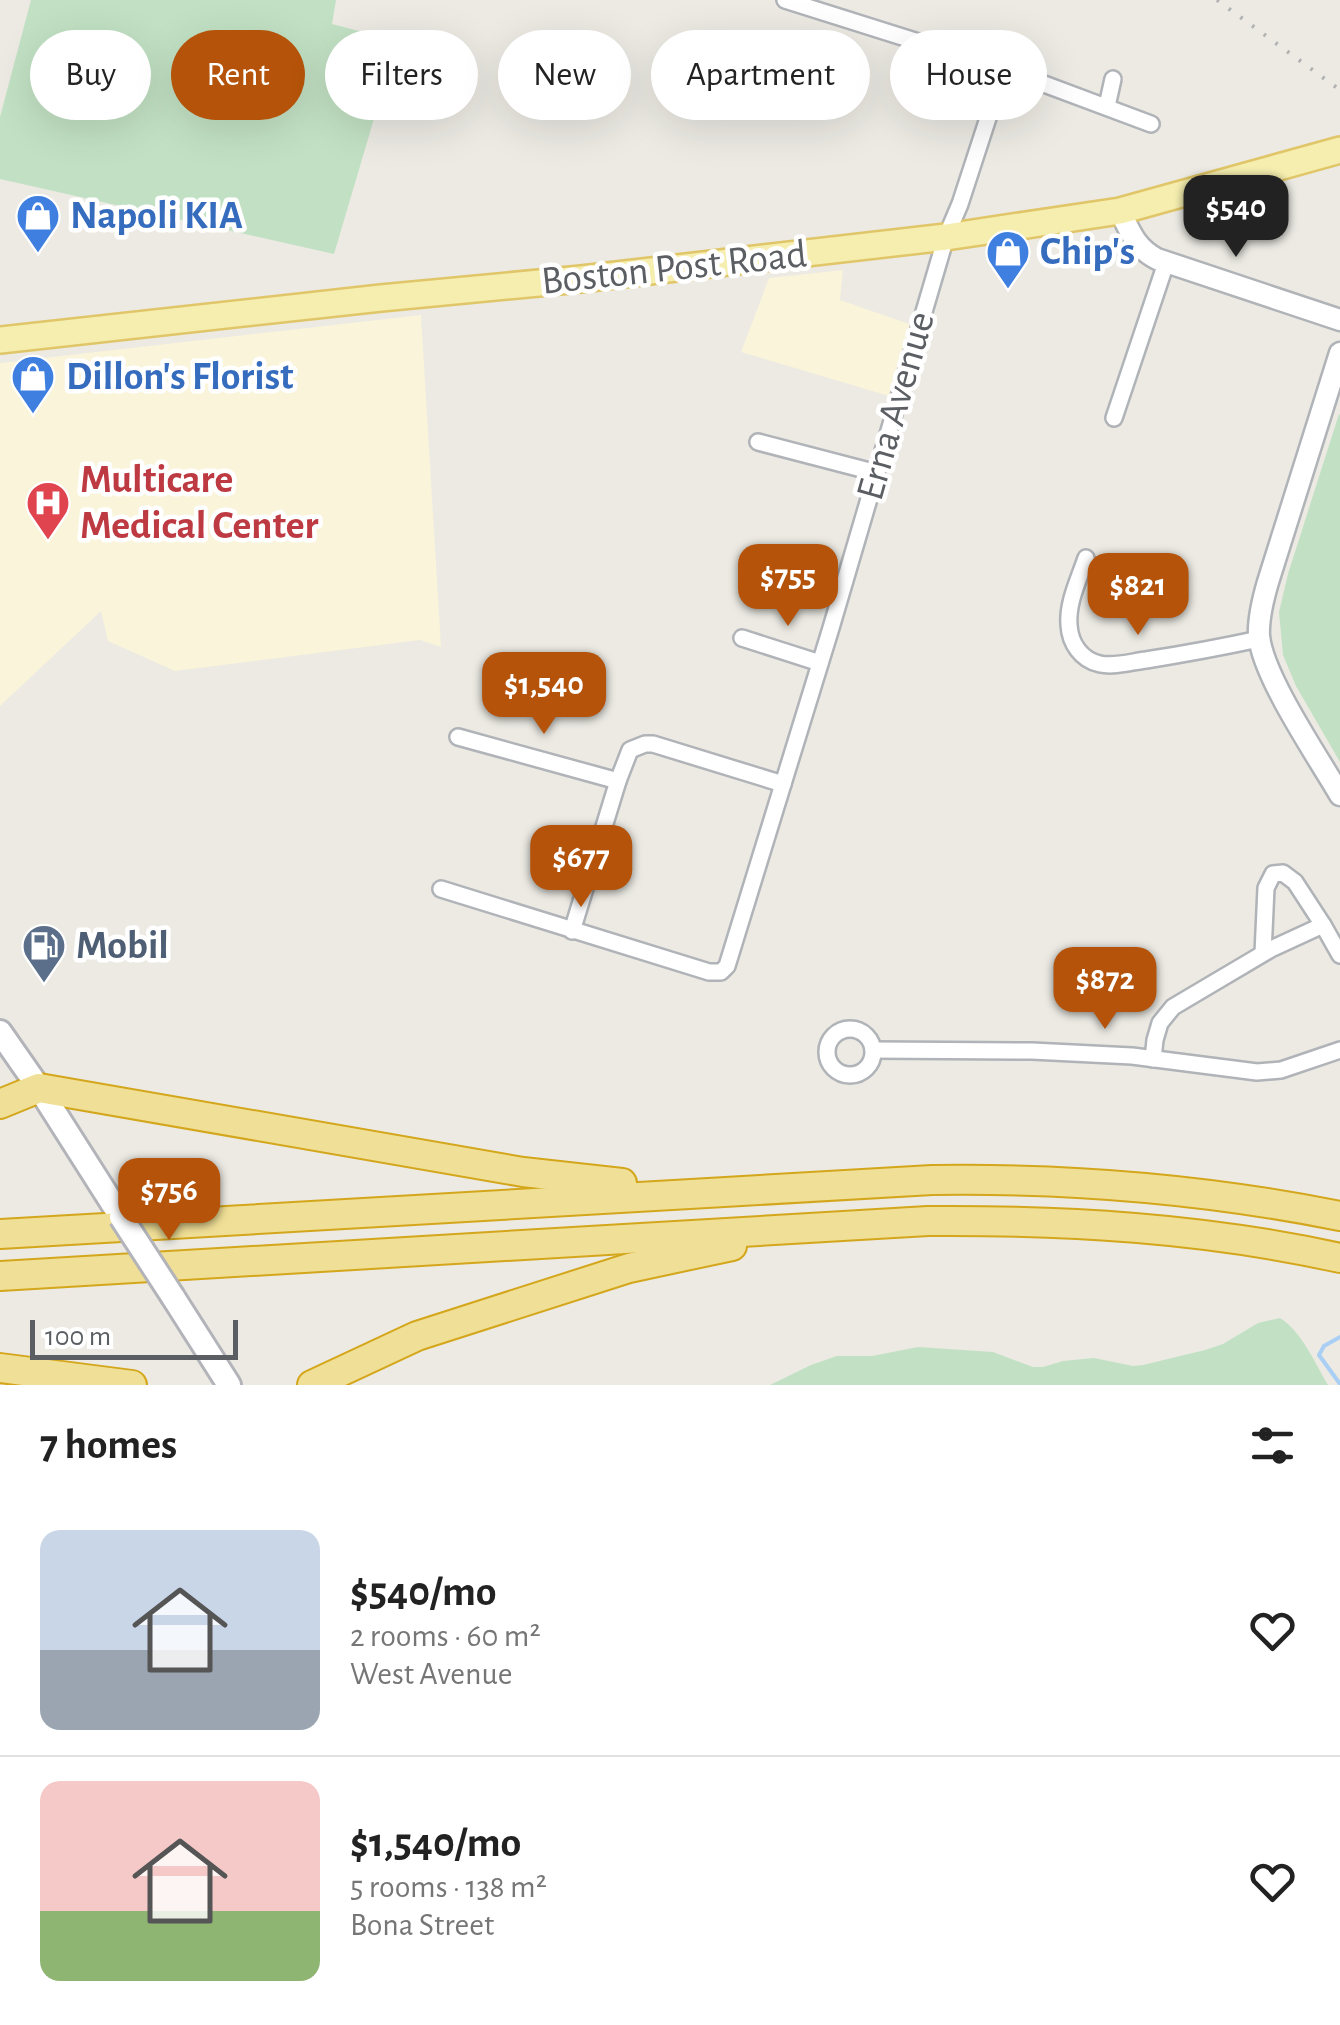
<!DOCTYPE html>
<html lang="en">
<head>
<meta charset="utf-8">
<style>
	body { margin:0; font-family:"Alegreya Sans",sans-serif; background:#f2f2f2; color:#222; height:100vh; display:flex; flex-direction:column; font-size:38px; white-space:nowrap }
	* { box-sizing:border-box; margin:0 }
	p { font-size:32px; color:#767676 }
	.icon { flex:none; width:55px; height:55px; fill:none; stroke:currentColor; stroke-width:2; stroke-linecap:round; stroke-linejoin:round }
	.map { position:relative; height:1385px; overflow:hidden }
	.panel { display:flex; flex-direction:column; background:#fff; flex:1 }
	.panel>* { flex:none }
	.guide { position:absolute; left:30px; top:30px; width:1280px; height:90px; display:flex; gap:20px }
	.scale { position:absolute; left:30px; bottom:25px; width:208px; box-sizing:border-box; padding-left:10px; border:5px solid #5b5e62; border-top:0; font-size:28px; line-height:35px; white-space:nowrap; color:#5b5e62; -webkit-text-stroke:8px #fff; paint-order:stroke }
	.price { position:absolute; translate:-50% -85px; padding:0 22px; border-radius:20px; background:#b45309; color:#fff; font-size:32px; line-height:65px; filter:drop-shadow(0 2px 5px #0008) }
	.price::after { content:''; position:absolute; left:50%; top:60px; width:30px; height:22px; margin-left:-15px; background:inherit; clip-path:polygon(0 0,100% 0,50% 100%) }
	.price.on { background:#222; color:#fff }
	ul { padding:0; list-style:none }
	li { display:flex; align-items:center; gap:30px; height:250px; padding:0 40px }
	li+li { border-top:2px solid #e0e0e0 }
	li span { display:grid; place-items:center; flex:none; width:280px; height:200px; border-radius:20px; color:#555 }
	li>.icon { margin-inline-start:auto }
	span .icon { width:120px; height:120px; fill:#fffc; stroke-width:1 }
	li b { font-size:42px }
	h2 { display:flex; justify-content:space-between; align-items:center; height:120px; padding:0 40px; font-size:42px }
	.pill { padding:0 35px; border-radius:45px; background:#fff; box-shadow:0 10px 40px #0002; font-size:35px; line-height:90px }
	.pill.on { background:#b45309; color:#fff }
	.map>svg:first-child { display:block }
</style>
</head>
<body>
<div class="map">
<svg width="1340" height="1385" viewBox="0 0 1340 1385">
	<rect width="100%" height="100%" fill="#eceae3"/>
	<g fill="#f9f4da">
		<polygon points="843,270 840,300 912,325 889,396 741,352 769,278"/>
		<polygon points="421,315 441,647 420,640 175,671 108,641 101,611 0,706 0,363"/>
	</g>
	<g fill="#c2e1c4">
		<polygon points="31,0 336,0 332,24 397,41 334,254 0,179 0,117"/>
		<polygon points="1339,414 1340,415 1340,762 1296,686 1283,655 1279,612 1288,574"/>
		<path d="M1280,1318C1302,1332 1315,1363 1328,1385H770L811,1365L837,1356H872L918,1347L993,1352L1033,1367H1043L1063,1361L1094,1358L1133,1366L1143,1365L1205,1350L1223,1344L1258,1323Z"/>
	</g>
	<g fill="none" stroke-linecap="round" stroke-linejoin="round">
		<polyline stroke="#aacff4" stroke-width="4" points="1340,1337 1324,1346 1319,1355 1340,1384"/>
		<defs>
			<g id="minor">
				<polyline points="785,0 1004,69 1151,124"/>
				<polyline points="1107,106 1113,79"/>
				<polyline points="1114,418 1166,263"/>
				<polyline points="758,442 877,473"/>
				<path d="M1086,558C1079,579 1067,603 1069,625C1070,643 1081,660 1100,664C1114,667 1131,662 1146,660C1184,654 1222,647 1259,639"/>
				<polyline points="742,638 820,663"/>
				<polyline points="458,737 618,781"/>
				<polyline points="441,889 709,972 721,972 727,966 831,628 946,237 960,204 1004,69"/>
				<polyline points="572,931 618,781 630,750 645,744 653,744 783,784"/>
				<polyline points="1263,953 1266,888 1273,874 1283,873 1295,882 1323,925"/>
				<circle cx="850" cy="1052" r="23"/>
				<polyline points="873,1050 1032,1051 1132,1056 1257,1072 1281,1070 1340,1050"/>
				<polyline points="1153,1059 1155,1040 1160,1023 1173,1007 1271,949 1323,925 1340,955"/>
			</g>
			<g id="tertiary">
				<path d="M1120,211C1130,232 1136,248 1157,259L1340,320"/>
				<path d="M1340,353L1268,582C1263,599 1258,618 1259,636C1263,677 1318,757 1340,795"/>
			</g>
			<g id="secondary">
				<polyline points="0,1032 39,1088 121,1217"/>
				<polyline points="173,1297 229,1385"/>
			</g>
			<polyline id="primary" points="0,340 381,298 581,279 946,237 1120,211 1340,150"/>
			<g id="motorway">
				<polyline points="0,1104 39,1088 523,1172 622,1183"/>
				<path d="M0,1234L932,1180C1070,1178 1205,1189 1340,1216"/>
				<path d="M0,1276L928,1221C1066,1220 1204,1228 1340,1258"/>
				<polyline points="0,1368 132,1385"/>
				<polyline points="312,1385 417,1336 629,1268 732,1246"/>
			</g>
		</defs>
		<use href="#minor" stroke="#b0b3b7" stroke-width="20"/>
		<use href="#tertiary" stroke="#b0b3b7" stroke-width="25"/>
		<use href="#secondary" stroke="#b2b4b9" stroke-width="28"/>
		<use href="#primary" stroke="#e0c668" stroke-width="30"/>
		<use href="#motorway" stroke="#d4a61b" stroke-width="32"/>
		<use href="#minor" stroke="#fff" stroke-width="15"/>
		<use href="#tertiary" stroke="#fff" stroke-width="20"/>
		<use href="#secondary" stroke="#fff" stroke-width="22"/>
		<use href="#primary" stroke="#f5eeaf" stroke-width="25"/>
		<use href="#motorway" stroke="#f0df96" stroke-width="28"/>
		<polyline stroke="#b1b2b2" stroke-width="4" stroke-dasharray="2.5 12" stroke-linecap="butt" points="1217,0 1340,90"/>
		<defs>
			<polyline id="secondary-bridge" points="121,1217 173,1297"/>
		</defs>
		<use href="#secondary-bridge" stroke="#b2b4b9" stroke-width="28" stroke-linecap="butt"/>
		<use href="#secondary-bridge" stroke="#fff" stroke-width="22"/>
	</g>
	<defs>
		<symbol id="shop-pin" viewBox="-11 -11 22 30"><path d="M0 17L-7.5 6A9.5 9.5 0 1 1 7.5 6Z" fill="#3f7fe0" stroke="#fff"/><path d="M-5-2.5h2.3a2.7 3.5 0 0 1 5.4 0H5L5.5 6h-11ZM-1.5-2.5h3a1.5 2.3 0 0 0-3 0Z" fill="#fff"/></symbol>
		<symbol id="hospital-pin" viewBox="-11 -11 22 30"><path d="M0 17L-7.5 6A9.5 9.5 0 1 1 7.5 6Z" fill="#e0444e" stroke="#fff"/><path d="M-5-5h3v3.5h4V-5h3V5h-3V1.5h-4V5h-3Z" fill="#fff"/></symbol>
		<symbol id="fuel-pin" viewBox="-11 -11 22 30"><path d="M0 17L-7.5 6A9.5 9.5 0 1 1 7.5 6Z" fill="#5c6f8a" stroke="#fff"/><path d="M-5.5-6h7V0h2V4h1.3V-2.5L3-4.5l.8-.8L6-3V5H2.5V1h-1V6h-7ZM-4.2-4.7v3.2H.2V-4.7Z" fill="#fff"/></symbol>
	</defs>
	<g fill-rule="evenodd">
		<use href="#shop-pin" x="13" y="191" width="50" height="68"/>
		<use href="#shop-pin" x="983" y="227" width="50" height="68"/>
		<use href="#shop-pin" x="8" y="352" width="50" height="68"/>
		<use href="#hospital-pin" x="23" y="478" width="50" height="68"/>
		<use href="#fuel-pin" x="19" y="921" width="50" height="68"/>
	</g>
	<g text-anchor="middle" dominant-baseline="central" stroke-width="9" stroke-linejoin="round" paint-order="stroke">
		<g font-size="40" font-weight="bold" fill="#366cbe" stroke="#fff" text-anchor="start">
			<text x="70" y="216">Napoli KIA</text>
			<text x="1040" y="252">Chip's</text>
			<text x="66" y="377">Dillon's Florist</text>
		</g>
		<g font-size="40" fill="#5b5e62" stroke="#fff">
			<text transform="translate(674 268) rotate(-6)">Boston Post Road</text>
			<text transform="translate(896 406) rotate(-74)">Erna Avenue</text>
		</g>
		<g font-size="40" font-weight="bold" fill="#be3a42" stroke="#fff" text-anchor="start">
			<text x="80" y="480">Multicare<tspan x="80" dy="46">Medical Center</tspan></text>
		</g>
		<g font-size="40" font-weight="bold" fill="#4e5e75" stroke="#fff" text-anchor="start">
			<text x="76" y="946">Mobil</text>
		</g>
	</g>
</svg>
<div class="scale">100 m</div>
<b class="price on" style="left:1236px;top:260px">$540</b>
<b class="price" style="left:788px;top:629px">$755</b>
<b class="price" style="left:1138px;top:638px">$821</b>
<b class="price" style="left:544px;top:737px">$1,540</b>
<b class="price" style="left:581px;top:910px">$677</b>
<b class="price" style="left:1105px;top:1032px">$872</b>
<b class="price" style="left:169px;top:1243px">$756</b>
<div class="guide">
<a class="pill">Buy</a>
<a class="pill on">Rent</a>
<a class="pill">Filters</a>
<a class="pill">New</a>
<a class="pill">Apartment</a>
<a class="pill">House</a>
</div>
</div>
<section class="panel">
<h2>7 homes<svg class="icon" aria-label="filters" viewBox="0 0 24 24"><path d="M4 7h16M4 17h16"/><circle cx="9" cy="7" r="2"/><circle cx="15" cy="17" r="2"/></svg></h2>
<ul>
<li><span style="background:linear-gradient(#c9d6e8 60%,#9aa5b1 0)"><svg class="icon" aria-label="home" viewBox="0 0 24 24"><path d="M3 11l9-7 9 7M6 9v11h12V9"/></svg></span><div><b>$540/mo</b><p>2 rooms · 60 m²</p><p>West Avenue</p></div><svg class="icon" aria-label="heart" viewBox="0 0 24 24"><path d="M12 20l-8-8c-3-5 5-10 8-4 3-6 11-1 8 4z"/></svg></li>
<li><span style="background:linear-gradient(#f6c9c9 65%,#8fb573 0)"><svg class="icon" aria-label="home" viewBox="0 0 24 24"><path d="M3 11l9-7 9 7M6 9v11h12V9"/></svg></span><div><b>$1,540/mo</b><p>5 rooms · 138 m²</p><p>Bona Street</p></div><svg class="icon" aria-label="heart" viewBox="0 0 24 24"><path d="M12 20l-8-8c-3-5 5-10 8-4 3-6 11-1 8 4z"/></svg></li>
</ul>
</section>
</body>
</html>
